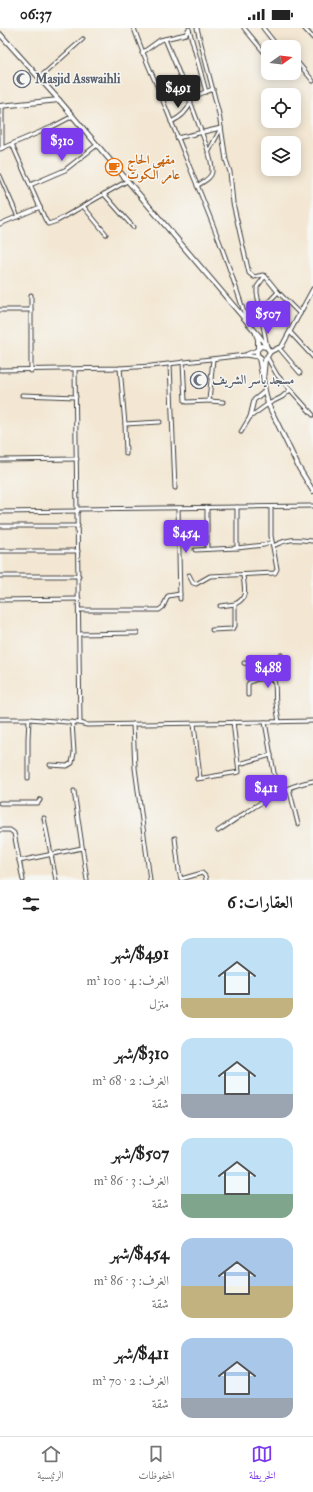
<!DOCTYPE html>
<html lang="ar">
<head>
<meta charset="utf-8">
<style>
	body { margin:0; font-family:"IM FELL Double Pica",Amiri,serif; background:#f2f2f2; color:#222; direction:rtl; height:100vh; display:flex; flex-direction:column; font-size:15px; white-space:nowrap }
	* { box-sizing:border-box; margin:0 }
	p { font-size:13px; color:#767676 }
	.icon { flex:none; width:22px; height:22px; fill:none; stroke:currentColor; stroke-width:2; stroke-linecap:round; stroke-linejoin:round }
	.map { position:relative; height:852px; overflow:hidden; direction:ltr }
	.drawer { display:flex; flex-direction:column; background:#fff; flex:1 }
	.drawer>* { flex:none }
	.needle { width:26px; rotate:76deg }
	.fabs { position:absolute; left:261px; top:12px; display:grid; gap:8px }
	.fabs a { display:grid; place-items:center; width:40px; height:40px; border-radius:8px; background:#fff; box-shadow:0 2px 10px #0003; font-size:20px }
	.price { position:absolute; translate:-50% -34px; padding:0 9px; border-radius:4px; background:#7c3aed; color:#fff; font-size:13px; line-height:26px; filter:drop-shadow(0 1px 2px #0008) }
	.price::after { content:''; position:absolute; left:50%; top:24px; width:12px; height:9px; margin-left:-6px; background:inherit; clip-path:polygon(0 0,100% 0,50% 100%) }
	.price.selected { background:#222; color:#fff }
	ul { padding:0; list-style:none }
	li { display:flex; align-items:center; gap:12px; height:100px; padding:0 20px }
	li span { display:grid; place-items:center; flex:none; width:112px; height:80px; border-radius:12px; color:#555 }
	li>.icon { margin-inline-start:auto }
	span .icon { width:48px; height:48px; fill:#fffc; stroke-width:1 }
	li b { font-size:17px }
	h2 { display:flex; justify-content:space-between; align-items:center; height:48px; padding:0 20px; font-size:17px }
	.status { display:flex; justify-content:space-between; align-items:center; height:28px; padding:0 20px; background:#fff; direction:ltr }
	.status svg { height:11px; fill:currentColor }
	.menu { display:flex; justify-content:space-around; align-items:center; height:56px; border-top:1px solid #e0e0e0; background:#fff; font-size:11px; color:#767676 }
	.menu a { display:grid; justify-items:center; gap:2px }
	.menu .selected { color:#7c3aed }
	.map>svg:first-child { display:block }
</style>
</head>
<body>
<div class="status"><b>06:37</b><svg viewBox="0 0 49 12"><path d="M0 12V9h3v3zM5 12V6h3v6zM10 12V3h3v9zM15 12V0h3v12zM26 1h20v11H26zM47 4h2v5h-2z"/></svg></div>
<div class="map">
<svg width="313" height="852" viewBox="0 0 313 852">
	<rect width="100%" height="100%" fill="#f6f6f2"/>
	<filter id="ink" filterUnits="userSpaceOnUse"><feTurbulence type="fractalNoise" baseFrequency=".025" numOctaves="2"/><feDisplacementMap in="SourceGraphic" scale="8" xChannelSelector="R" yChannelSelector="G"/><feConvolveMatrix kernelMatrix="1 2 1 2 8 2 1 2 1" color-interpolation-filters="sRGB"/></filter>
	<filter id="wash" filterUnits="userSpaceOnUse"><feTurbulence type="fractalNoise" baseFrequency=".012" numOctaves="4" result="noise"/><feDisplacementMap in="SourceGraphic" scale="16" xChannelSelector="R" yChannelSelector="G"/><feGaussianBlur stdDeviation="0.9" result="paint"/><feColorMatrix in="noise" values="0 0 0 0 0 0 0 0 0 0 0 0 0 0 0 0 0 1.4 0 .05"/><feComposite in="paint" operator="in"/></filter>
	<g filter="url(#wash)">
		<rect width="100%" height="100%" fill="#f3e7d3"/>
	</g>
	<g filter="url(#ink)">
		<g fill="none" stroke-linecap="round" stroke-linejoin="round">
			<defs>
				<g id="minor">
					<path d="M134,0C141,22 151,43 160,65C189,140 223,214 246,291"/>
					<polyline points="197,0 219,86 226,132 230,144 233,175 249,245 254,249 263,247 265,248 278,264 300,286"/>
					<polyline points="244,0 268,29"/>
					<polyline points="263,0 278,19"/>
					<polyline points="304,0 313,10"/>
					<polyline points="189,1 206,64"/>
					<path d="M165,11C179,44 192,77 204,111C207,120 213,134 212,144C211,151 202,154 197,158"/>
					<polyline points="142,25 160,12 186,6 188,2"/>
					<polyline points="294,32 299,36 313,53"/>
					<polyline points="39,50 83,11"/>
					<polyline points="190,70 213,61"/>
					<path d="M171,94C181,89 187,84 191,74"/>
					<polyline points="177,110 221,100 208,125"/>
					<polyline points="12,116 45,191 48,196 57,193 127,153"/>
					<polyline points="2,120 2,78"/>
					<polyline points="0,121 52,99 73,88"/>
					<polyline points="0,148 18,189"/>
					<polyline points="30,157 65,142 97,117"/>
					<polyline points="104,166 133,199"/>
					<polyline points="83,178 106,206"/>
					<polyline points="0,196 40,179"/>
					<polyline points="265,248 257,259 257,265 267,319"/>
					<polyline points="31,267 31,343"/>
					<polyline points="0,282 31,282"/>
					<polyline points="261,282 278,264"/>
					<polyline points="290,304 313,329"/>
					<polyline points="279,320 300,345"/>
					<polyline points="247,326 257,322"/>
					<polyline points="267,329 277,347 313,387"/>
					<polyline points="183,334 185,373 187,374 209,373 213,331"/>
					<polyline points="170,336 175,460"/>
					<polyline points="120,340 125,396 160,394"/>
					<polyline points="0,342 120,340 151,338 245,327 258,329"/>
					<polyline points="22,367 76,369"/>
					<polyline points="209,373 223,374"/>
					<polyline points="250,389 268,376 282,369 290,362"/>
					<polyline points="125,396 126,426"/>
					<polyline points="241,404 250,389 254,372 265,363"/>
					<polyline points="0,432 77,431"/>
					<polyline points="237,479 237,520 264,517 272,514"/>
					<polyline points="178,480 180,571"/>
					<polyline points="78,481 313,478"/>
					<polyline points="0,484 78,483"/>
					<polyline points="0,498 78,498"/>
					<path d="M273,518C289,510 296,511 313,513"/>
					<polyline points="207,521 207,480"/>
					<polyline points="195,522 237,520"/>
					<polyline points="0,523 78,523"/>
					<polyline points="189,547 193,555 196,556 210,548 275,545 277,541 271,508 271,479"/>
					<polyline points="0,548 79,548"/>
					<polyline points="0,572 79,571"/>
					<polyline points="220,578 235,576"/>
					<polyline points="79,582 159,582 163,579 168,568 180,566"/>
					<path d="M212,602L232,601L235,598V576C249,570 244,559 243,547"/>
					<polyline points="79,606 137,605"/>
					<path d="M244,635C257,638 273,641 275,657C276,663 275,669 276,675C277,682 278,688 279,694"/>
					<polyline points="268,643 275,631 281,627"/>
					<path d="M248,667V656C253,650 266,650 274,652"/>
					<polyline points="0,691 29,691 80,695 75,342"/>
					<polyline points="265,694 274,745 279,755"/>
					<polyline points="80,695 87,697 313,693"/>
					<polyline points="133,696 135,740 150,852"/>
					<polyline points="194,696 200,750"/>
					<polyline points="239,736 271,727"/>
					<polyline points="50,737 67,738 72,735 74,725 72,694"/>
					<polyline points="28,750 28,711 29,691"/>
					<polyline points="197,751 239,744 233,694"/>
					<polyline points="289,760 298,796"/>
					<polyline points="74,763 87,852"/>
					<polyline points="0,775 38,775 40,772"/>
					<polyline points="44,790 56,852"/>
					<polyline points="0,802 10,802 14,805 23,852"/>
					<path d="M218,803C246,785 280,758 313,753"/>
					<polyline points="175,810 179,843 181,851 202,845 205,848 206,852"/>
					<polyline points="19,833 82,820"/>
				</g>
				<polyline id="tertiary" points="270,324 282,318 313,261"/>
				<g id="secondary">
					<polyline points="0,6 59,72 260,309 270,324 265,332 263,352"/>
					<polyline points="0,78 59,72"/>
					<polyline points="256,306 258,311 258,320"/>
					<polyline points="259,330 265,363 268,376 299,440 313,463"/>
					<polyline points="261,330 257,327 257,322 261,318 266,319"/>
				</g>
			</defs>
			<use href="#minor" stroke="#3c3a37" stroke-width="5"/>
			<use href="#tertiary" stroke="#3c3a37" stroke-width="5.5"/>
			<use href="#secondary" stroke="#3c3a37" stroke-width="6"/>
			<use href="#minor" stroke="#fff" stroke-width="3"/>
			<use href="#tertiary" stroke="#fff" stroke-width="3.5"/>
			<use href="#secondary" stroke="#fff" stroke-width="4"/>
		</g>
	</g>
	<defs>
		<symbol id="mosque-ring" viewBox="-11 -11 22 22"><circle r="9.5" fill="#f6f6f2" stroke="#6b7280" stroke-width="1.5"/><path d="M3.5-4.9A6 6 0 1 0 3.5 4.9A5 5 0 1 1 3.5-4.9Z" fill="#6b7280"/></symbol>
		<symbol id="cafe-ring" viewBox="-11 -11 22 22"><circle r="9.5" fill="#f6f6f2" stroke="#e8710a" stroke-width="1.5"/><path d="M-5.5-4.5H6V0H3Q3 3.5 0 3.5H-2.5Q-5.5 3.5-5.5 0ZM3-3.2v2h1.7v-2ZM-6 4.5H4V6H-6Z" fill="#e8710a"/></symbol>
	</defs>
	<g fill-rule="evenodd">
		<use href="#mosque-ring" x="12" y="41" width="20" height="20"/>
		<use href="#cafe-ring" x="104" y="129" width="20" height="20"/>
		<use href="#mosque-ring" x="189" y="342" width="20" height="20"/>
	</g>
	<g text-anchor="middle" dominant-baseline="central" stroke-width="3" stroke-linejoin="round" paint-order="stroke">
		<g font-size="13" font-weight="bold" fill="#5b616d" stroke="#f6f6f2" text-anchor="start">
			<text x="35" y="51">Masjid Asswaihli</text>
			<text x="212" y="352">مسجد ياسر الشريف</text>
		</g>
		<g font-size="13" font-weight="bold" fill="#c56008" stroke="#f6f6f2" text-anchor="start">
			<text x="127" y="132">مقهي الحاج<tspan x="127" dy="15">عامر الكوت</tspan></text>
		</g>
	</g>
</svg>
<div class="fabs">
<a><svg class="needle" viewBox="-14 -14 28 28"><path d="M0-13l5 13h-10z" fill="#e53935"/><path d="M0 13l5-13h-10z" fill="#767676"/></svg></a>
<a><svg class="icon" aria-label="locate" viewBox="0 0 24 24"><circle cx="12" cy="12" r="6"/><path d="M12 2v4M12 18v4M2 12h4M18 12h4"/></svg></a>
<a><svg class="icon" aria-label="layers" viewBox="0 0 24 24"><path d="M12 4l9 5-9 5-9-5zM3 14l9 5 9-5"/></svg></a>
</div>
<b class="price selected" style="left:178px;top:81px">$491</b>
<b class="price" style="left:62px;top:134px">$310</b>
<b class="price" style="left:268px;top:307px">$507</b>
<b class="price" style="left:186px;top:526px">$454</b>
<b class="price" style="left:268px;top:661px">$488</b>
<b class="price" style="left:266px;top:781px">$411</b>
</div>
<section class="drawer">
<h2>العقارات: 6<svg class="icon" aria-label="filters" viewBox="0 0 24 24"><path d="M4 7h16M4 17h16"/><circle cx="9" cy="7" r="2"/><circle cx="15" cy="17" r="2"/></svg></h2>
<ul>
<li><span style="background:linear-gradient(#bfe0f5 75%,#c2b280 0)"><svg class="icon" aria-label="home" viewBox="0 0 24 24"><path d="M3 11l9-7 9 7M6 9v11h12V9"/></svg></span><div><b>$491/شهر</b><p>الغرف: 4 · 100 m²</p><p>منزل</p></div></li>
<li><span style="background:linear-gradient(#bfe0f5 70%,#9aa5b1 0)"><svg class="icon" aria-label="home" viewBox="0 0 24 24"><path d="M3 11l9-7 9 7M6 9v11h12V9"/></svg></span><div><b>$310/شهر</b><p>الغرف: 2 · 68 m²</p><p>شقة</p></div></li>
<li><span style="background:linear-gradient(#bfe0f5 70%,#7fa58c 0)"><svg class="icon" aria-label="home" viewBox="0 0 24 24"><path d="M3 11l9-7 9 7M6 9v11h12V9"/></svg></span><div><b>$507/شهر</b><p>الغرف: 3 · 86 m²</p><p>شقة</p></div></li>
<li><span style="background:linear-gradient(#a9c7e8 60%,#c2b280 0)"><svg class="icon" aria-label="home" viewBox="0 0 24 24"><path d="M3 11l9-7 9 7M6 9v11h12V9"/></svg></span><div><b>$454/شهر</b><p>الغرف: 3 · 86 m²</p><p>شقة</p></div></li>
<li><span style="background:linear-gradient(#a9c7e8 75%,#9aa5b1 0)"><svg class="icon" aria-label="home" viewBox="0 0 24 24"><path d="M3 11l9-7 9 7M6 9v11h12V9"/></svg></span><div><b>$411/شهر</b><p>الغرف: 2 · 70 m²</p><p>شقة</p></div></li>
</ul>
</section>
<nav class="menu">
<a class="selected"><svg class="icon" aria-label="map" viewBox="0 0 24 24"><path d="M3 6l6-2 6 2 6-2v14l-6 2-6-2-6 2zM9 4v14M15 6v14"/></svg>الخريطة</a>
<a><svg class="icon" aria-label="saved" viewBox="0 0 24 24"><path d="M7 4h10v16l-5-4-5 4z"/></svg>المحفوظات</a>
<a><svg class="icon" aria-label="home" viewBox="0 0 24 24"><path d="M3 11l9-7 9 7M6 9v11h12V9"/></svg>الرئيسية</a>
</nav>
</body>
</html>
